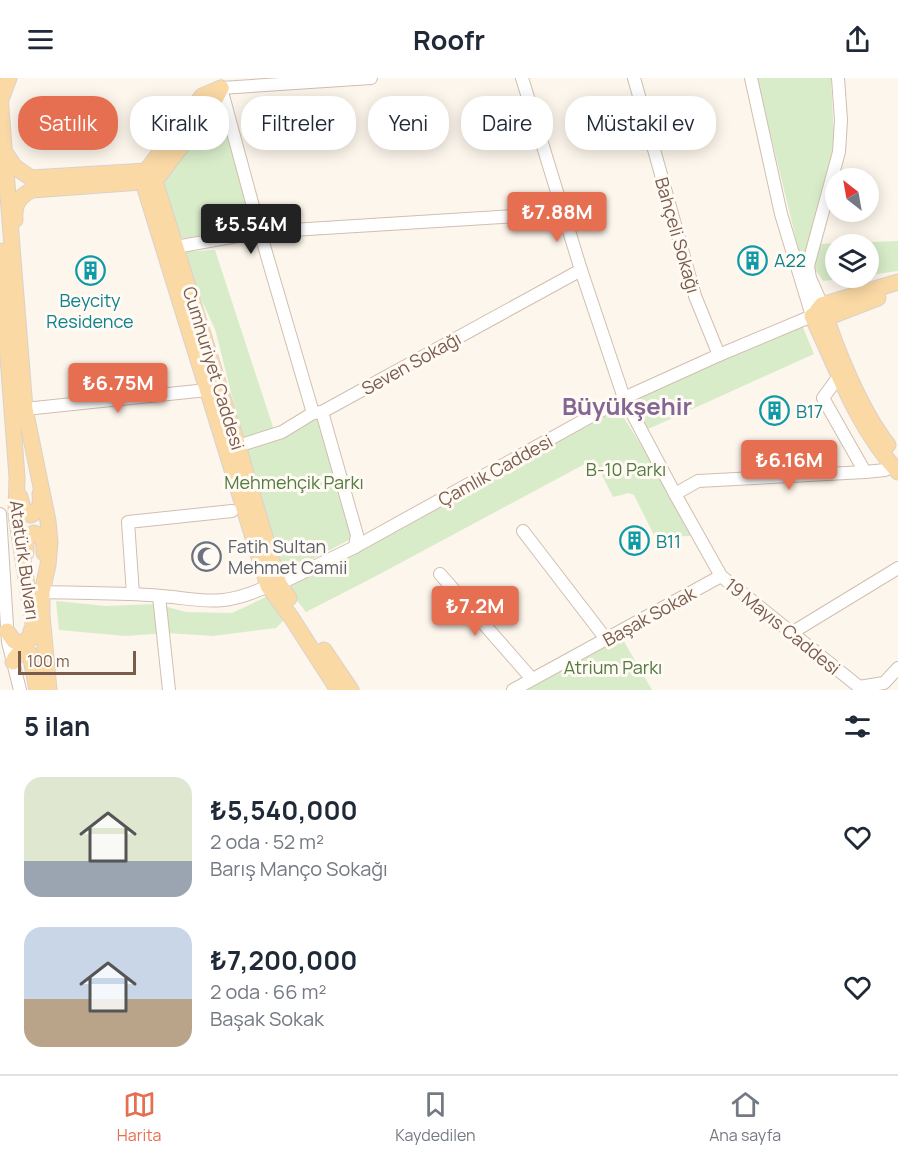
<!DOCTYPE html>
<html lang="tr">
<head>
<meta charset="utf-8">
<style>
	body { margin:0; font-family:Manrope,sans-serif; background:#f2f2f3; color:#1f2937; height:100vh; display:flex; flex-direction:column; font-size:22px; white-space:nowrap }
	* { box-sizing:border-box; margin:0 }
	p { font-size:20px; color:#747a83 }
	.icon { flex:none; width:33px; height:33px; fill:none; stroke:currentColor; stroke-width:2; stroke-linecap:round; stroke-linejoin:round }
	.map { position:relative; height:612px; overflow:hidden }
	.sheet { display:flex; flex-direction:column; background:#fff; flex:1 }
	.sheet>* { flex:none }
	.hud { position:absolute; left:18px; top:18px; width:862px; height:54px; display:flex; gap:12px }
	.needle { width:39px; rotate:329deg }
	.controls { position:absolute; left:825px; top:90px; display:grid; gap:12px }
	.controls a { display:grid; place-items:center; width:54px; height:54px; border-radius:50%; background:#fff; box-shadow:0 3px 15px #0003; font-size:30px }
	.scale { position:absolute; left:18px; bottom:15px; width:118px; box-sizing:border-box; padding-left:6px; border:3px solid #7a5c4d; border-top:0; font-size:16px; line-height:21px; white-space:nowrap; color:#7a5c4d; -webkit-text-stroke:4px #fffaf3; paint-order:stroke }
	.price { position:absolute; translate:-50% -51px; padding:0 14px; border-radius:6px; background:#e76f51; color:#fff; font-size:20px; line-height:39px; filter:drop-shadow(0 2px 3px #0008) }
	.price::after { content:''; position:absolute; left:50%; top:36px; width:18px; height:14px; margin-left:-9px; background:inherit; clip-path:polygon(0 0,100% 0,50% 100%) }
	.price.on { background:#222; color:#fff }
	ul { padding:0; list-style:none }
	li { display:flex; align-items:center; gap:18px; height:150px; padding:0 24px }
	li span { display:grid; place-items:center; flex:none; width:168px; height:120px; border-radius:18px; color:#555 }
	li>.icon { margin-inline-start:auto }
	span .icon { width:72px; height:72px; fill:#fffc; stroke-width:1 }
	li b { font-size:26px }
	h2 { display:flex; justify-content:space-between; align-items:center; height:72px; padding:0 24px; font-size:26px }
	.pill { padding:0 21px; border-radius:24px; background:#fff; box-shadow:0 3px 15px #0003; font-size:21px; line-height:54px }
	.pill.on { background:#e76f51; color:#fff }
	header { display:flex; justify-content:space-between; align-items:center; height:78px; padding:0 24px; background:#fff; font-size:27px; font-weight:700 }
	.menu { display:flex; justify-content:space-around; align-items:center; height:84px; border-top:2px solid #e0e1e3; background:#fff; font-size:16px; color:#747a83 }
	.menu a { display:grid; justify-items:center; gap:3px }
	.menu .on { color:#e76f51 }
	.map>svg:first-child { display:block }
</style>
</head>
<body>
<header><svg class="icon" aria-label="menu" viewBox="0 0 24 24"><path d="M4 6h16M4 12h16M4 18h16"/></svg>Roofr<svg class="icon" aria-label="share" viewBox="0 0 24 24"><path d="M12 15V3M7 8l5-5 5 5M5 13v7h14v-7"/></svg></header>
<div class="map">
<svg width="898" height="612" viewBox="0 0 898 612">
	<rect width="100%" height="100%" fill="#fdf6ec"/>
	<g fill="#d8ecc9">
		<polygon points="757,0 831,0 835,78 802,186"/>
		<polygon points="217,29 223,31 255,149 173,162 158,103"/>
		<polygon points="898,163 898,193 869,197 868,166 836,166 836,200 848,200 823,203 813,188 817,166"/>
		<polygon points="215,172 274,352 243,362 215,251 179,174"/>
		<polygon points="802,247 814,276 646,352 631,319"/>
		<polygon points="610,334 621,335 646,375 691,458 655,459 634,417 629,415 613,419 594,381 376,498 306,534 286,509"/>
		<polygon points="319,339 351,461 289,493 278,488 242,371 276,361"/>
		<polygon points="270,517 285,541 276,550 213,558 167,555 125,558 59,552 56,523 106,528 156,526 186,534 232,535"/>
		<polygon points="622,560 652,612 523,612"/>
	</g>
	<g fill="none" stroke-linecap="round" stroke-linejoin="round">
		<defs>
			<g id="minor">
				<polyline points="522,0 581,192 624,320 675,416 721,498 863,612"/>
				<polyline points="634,0 695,218 719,277"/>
				<polyline points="176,169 260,154 564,135"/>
				<polyline points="822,227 810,200 808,188 839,74 841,42 838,0"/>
				<polyline points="839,298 823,320 865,394"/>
				<polyline points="25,331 207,312"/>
				<polyline points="322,334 357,457 355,469"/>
				<polyline points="313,335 260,154 221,10 371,0"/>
				<polyline points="238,368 282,354 313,335 322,334 581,192"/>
				<polyline points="675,416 698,403 865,394 885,392 893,389"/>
				<polyline points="0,436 8,564 20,612"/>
				<polyline points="523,453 606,561"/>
				<polyline points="440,496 532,601"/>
				<polyline points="279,506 355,469 624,320 719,277 812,238 781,136 751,0"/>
				<path d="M42,514C78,515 114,515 150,517C200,520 217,532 268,508"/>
				<polyline points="133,516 128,444 232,433"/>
				<polyline points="159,518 169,612"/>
				<polyline points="793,554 898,490"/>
				<polyline points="859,609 884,605 898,590"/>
				<polyline points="513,612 721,498"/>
			</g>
			<g id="major">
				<polyline points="221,10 202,18 146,93 143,104 268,508 291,539 338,612"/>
				<polyline points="0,18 25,331 48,443 50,464 48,487 42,514 42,537 49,612"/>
				<polyline points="0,24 9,0"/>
				<polyline points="4,73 15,89 31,100 146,93"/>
				<polyline points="146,93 155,103 238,368 279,506 289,520"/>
				<path d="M15,142C14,127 18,119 32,112L155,103L212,28L221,10"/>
				<polyline points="0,173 17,399 16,437 35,558"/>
				<path d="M822,227C836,271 860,331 888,367"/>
				<polyline points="817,233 822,227 898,204"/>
				<path d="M812,238C838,293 857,349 898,394"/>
				<polyline points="819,239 826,240 878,220"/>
				<path d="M20,419L24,433L31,437C40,433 41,426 40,416"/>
				<path d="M26,475V460L34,455C44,457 44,466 44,475"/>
				<polyline points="7,553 14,563 19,565 29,562 31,553"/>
				<polyline points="324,572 351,612"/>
				<path d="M13,584C16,575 23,574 30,576L37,612"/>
			</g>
		</defs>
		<use href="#minor" stroke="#d1beb0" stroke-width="14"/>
		<use href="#major" stroke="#dad1cd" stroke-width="17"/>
		<use href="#minor" stroke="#fff" stroke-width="12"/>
		<use href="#major" stroke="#fbd9a5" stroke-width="15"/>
	</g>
	<defs>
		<symbol id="building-ring" viewBox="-11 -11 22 22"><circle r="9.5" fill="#fffaf3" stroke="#0f9aa8" stroke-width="1.5"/><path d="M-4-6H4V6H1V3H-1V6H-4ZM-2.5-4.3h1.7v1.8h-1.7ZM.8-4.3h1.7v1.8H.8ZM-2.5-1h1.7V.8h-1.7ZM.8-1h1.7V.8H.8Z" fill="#0f9aa8"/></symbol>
		<symbol id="mosque-ring" viewBox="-11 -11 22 22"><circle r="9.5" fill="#fffaf3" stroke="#6b7280" stroke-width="1.5"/><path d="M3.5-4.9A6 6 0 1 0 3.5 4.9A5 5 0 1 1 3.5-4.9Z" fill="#6b7280"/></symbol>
	</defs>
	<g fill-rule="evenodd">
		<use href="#building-ring" x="736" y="166" width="33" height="33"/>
		<use href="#building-ring" x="74" y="176" width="33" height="33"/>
		<use href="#building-ring" x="758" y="316" width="33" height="33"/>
		<use href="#building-ring" x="618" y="446" width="33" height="33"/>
		<use href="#mosque-ring" x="190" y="462" width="33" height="33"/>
	</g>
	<g text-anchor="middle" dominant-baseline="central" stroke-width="6" stroke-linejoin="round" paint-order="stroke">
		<g font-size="18" fill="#7a5c4d" stroke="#fffaf3">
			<text transform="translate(678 157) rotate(74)">Bahçeli Sokağı</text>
			<text transform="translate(411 285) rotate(-29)">Seven Sokağı</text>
			<text transform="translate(214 290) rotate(73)">Cumhuriyet Caddesi</text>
			<text transform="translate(495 392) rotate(-29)">Çamlık Caddesi</text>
			<text transform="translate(25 482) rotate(82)">Atatürk Bulvarı</text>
			<text transform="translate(649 538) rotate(-29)">Başak Sokak</text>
			<text transform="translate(783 548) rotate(39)">19 Mayıs Caddesi</text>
		</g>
		<g font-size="18" fill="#0d838f" stroke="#fffaf3" text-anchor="start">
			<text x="774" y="182">A22</text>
			<text x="90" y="222" text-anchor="middle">Beycity<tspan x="90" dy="21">Residence</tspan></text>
			<text x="796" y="333">B17</text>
			<text x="656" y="463">B11</text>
		</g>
		<g font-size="18" fill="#537a41" stroke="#fffaf3">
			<text x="626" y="391">B-10 Parkı</text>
			<text x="294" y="404">Mehmehçik Parkı</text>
			<text x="613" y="589">Atrium Parkı</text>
		</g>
		<g font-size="18" fill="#5b616d" stroke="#fffaf3" text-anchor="start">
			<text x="228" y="468">Fatih Sultan<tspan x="228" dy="21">Mehmet Camii</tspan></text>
		</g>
		<g font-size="24" font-weight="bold" fill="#846695" stroke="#fffaf3">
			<text x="627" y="327">Büyükşehir</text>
		</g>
	</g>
</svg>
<div class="controls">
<a><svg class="needle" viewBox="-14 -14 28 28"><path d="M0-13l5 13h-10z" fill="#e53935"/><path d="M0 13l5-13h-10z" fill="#747a83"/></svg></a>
<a><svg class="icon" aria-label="layers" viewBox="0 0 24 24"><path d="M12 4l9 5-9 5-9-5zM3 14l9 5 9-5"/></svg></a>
</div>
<div class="scale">100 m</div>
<b class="price" style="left:557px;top:165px">₺7.88M</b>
<b class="price on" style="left:251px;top:177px">₺5.54M</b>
<b class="price" style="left:118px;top:336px">₺6.75M</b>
<b class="price" style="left:789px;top:413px">₺6.16M</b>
<b class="price" style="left:475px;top:559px">₺7.2M</b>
<div class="hud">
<a class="pill on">Satılık</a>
<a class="pill">Kiralık</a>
<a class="pill">Filtreler</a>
<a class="pill">Yeni</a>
<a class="pill">Daire</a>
<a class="pill">Müstakil ev</a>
</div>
</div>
<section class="sheet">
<h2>5 ilan<svg class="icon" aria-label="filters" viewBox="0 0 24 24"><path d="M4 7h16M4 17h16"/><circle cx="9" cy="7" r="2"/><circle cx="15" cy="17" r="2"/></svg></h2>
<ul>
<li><span style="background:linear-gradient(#dfe7d0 70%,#9aa5b1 0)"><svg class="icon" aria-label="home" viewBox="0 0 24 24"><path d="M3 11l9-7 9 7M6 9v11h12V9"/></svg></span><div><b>₺5,540,000</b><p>2 oda · 52 m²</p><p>Barış Manço Sokağı</p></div><svg class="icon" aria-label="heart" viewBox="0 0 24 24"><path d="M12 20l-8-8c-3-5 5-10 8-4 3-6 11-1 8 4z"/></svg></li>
<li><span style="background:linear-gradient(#c9d6e8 60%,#b9a48a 0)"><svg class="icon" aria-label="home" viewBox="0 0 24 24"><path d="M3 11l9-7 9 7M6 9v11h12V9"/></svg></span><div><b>₺7,200,000</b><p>2 oda · 66 m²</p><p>Başak Sokak</p></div><svg class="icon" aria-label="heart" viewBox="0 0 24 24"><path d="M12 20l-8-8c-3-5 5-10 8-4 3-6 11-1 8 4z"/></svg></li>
</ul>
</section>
<nav class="menu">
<a class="on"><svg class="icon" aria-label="map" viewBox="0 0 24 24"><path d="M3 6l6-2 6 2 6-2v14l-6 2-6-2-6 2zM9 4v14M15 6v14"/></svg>Harita</a>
<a><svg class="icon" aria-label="saved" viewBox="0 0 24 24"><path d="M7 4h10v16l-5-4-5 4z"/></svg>Kaydedilen</a>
<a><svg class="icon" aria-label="home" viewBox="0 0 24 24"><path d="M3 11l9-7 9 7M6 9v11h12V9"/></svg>Ana sayfa</a>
</nav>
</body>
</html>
